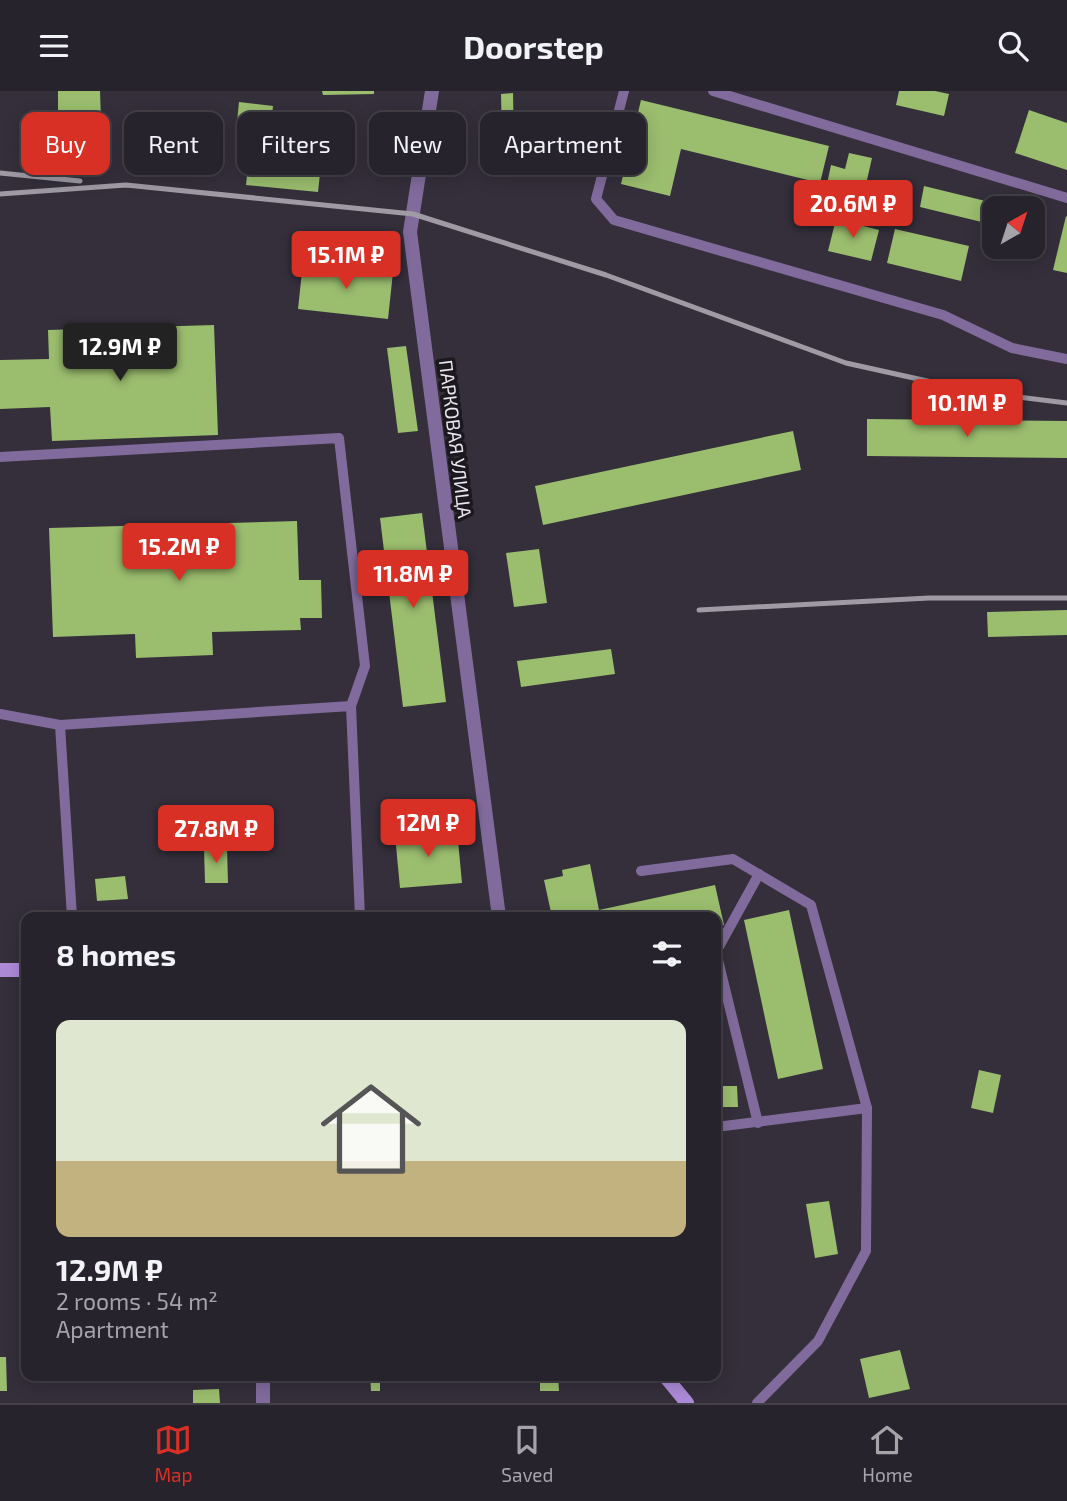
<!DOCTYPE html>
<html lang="en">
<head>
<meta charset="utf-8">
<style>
	body { margin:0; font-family:"Exo 2",sans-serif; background:#2f2b34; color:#f1f3f6; height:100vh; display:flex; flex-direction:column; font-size:26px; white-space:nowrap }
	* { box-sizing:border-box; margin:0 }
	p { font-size:23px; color:#a4a4a9 }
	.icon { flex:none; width:38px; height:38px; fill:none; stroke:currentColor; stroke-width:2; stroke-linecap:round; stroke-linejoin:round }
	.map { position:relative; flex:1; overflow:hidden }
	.side { position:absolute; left:21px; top:821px; width:700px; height:469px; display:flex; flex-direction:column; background:#27232c; border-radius:14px; box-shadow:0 4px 18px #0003,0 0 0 2px #434048 }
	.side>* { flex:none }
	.top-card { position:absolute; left:21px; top:21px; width:700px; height:63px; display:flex; gap:14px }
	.needle { width:46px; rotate:39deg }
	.fabs { position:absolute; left:982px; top:105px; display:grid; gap:14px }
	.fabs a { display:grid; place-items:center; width:63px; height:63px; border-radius:14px; background:#27232c; box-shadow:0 4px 18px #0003,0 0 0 2px #434048; font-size:35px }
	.price { position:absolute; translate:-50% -60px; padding:0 16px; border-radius:7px; background:#d93025; color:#fff; font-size:23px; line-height:46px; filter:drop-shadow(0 2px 4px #0008) }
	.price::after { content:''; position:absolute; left:50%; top:42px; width:21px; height:16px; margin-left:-10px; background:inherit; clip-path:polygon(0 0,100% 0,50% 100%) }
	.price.active { background:#222; color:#fff }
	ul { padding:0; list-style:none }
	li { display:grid; align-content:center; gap:14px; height:371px; padding:0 35px }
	li span { display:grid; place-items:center; height:217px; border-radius:14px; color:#555 }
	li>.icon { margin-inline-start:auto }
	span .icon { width:126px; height:126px; fill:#fffc; stroke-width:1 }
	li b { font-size:30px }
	h2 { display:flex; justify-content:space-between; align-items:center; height:84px; padding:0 35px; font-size:30px }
	.tag { padding:0 24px; border-radius:14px; background:#27232c; box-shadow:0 4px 18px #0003,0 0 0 2px #434048; font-size:24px; line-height:63px }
	.tag.active { background:#d93025; color:#fff }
	header { display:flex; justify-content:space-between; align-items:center; height:91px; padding:0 35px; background:#27232c; font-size:32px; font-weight:700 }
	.tab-bar { display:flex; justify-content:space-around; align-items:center; height:98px; border-top:2px solid #434048; background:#27232c; font-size:19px; color:#a4a4a9 }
	.tab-bar a { display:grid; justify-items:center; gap:4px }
	.tab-bar .active { color:#d93025 }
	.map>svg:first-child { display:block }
</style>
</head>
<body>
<header><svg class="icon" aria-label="menu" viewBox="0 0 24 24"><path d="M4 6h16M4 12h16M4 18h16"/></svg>Doorstep<svg class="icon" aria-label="search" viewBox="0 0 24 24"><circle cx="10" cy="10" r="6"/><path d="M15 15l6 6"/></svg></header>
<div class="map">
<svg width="1067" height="1312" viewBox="0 0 1067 1312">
	<rect width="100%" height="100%" fill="#342f3b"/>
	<g fill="#9bbd6e">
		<polygon points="58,0 100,0 101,28 58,28"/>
		<polygon points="322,0 374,0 374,3 323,4"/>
		<polygon points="899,0 935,0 949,3 944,25 896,14"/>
		<polygon points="513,2 514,51 502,51 501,3"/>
		<polygon points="641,9 829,55 820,92 681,58 670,105 621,93"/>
		<polygon points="239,11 273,15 269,54 235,51"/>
		<polygon points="1029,19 1067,32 1067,79 1015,62"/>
		<polygon points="250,56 322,64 318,101 246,94"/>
		<polygon points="849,62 872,67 864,102 827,93 831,74 845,78"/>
		<polygon points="924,95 1010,116 1010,117 994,117 994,134 920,116"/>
		<polygon points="1032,122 1041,124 1036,144 1032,144"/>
		<polygon points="1066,125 1067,126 1067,182 1053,179"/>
		<polygon points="836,128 879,139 871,170 828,160"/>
		<polygon points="895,138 969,155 961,190 887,172"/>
		<polygon points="303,171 393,181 388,228 298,218"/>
		<polygon points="214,234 218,344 52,350 50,316 0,318 0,269 49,268 48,239"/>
		<polygon points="406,255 418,340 398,342 387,257"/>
		<polygon points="867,328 1067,330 1067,367 867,365"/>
		<polygon points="793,340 801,379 543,434 535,395"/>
		<polygon points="422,422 446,611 403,616 380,427"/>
		<polygon points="297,430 299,489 321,489 322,527 300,527 301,539 212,541 213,564 136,567 135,543 53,546 49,437"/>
		<polygon points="539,458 547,512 514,516 506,462"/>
		<polygon points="1067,519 1067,544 988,546 987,521"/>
		<polygon points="611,558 615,583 521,596 517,570"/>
		<polygon points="457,739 462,792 400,797 395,744"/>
		<polygon points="204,756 227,756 228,792 205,792"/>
		<polygon points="590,773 599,819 715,794 724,834 716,836 716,826 552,826 544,789 563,785 562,779"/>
		<polygon points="125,785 128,808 97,810 95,788"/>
		<polygon points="789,819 823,978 778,988 744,829"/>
		<polygon points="979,979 1001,984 993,1022 971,1017"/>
		<polygon points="716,995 737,995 738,1016 716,1016"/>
		<polygon points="829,1110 838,1163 815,1167 806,1113"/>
		<polygon points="900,1259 910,1298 869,1307 860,1268"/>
		<polygon points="0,1266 6,1266 7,1300 0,1300"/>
		<polygon points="370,1284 380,1284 380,1300 371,1300"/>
		<polygon points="540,1284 558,1284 559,1300 540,1300"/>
		<polygon points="219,1298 220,1312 193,1312 193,1299"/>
	</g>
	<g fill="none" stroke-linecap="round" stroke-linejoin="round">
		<g stroke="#816b9c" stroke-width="10">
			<polyline points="624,0 596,108 614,129 943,224 1012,257 1067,268"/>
			<polyline points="713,0 1067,107"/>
			<polyline points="0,366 339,347 365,575 351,615"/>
			<polyline points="0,623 60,634 72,826"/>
			<polyline points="60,634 351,615 360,826"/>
			<polyline points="641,780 733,768 811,814 867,1017 866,1160 818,1250 757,1312"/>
			<polyline points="758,1032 716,861 759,783"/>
			<polyline points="716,1036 867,1017"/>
		</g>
		<g stroke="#816b9c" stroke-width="14">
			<polyline points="432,0 410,141 499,826"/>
			<polyline points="263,1284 263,1312"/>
		</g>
		<g stroke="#ad8ad8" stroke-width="14">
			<polyline points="0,879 26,879"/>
			<polyline points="664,1284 687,1312"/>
		</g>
		<g stroke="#9f9ba5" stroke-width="5">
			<polyline points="0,82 80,90"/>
			<polyline points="0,103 126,94 413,123 606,184 846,272 977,301 1067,312"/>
			<polyline points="699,519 929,507 1067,507"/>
		</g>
	</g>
	<g text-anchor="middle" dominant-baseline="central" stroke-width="7" stroke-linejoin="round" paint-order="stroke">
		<g font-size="19" fill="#eae7ef" stroke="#1b191e">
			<text transform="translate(456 348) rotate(83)">ПАРКОВАЯ УЛИЦА</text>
		</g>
	</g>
</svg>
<div class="fabs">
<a><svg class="needle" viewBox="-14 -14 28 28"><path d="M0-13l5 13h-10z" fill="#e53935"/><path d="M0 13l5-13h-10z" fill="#a4a4a9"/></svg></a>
</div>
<b class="price" style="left:853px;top:149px">20.6M ₽</b>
<b class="price" style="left:346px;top:200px">15.1M ₽</b>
<b class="price active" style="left:120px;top:292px">12.9M ₽</b>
<b class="price" style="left:967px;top:348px">10.1M ₽</b>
<b class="price" style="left:179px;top:492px">15.2M ₽</b>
<b class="price" style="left:413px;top:519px">11.8M ₽</b>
<b class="price" style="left:428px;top:768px">12M ₽</b>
<b class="price" style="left:216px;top:774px">27.8M ₽</b>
<div class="top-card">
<a class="tag active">Buy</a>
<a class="tag">Rent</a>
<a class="tag">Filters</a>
<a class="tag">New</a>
<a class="tag">Apartment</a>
</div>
<section class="side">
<h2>8 homes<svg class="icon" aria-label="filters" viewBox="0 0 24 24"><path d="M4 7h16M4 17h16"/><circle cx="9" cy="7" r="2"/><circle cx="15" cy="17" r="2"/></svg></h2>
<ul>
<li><span style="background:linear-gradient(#dfe7d0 65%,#c2b280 0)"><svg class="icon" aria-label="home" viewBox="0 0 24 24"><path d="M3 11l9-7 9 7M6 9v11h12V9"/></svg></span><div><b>12.9M ₽</b><p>2 rooms · 54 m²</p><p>Apartment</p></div></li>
</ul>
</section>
</div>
<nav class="tab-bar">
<a class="active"><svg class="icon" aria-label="map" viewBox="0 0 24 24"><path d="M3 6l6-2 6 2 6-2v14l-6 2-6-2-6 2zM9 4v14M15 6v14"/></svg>Map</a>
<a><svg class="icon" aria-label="saved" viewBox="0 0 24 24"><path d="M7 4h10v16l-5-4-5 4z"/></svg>Saved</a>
<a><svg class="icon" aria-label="home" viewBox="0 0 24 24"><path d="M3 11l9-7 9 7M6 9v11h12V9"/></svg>Home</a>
</nav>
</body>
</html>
